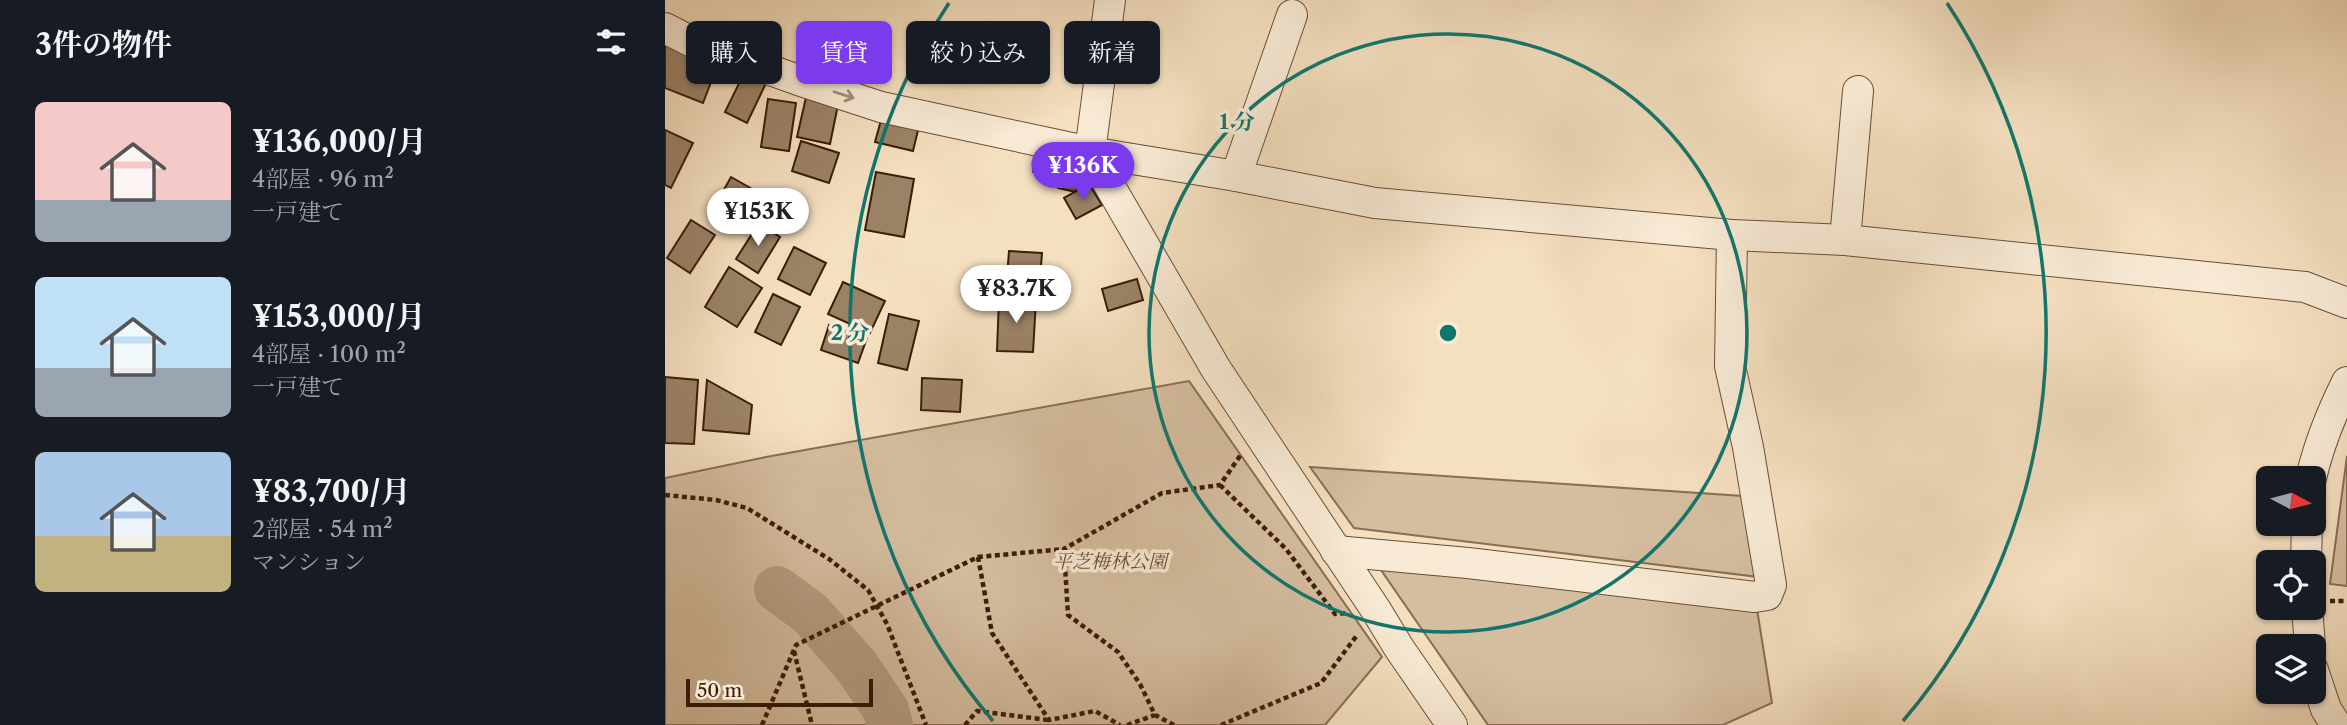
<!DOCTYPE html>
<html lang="ja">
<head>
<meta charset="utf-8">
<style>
	body { margin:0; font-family:"Libre Caslon Text","Noto Serif JP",serif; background:#20242c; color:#f1f3f6; height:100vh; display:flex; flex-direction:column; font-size:26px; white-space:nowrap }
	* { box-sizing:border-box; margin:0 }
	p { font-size:23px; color:#9ea1a6 }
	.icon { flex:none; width:38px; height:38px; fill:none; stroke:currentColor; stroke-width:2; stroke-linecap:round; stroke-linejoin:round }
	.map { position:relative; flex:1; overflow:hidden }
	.side { display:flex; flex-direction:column; background:#171b24; width:665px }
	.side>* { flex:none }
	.banner { position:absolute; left:21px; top:21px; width:665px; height:63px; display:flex; gap:14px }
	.needle { width:46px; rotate:97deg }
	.buttons { position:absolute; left:1591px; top:466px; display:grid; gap:14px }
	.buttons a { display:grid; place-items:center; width:70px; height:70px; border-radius:10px; background:#171b24; box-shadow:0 2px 5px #0004; font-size:35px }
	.scale { position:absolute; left:21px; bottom:18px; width:187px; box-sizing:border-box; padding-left:7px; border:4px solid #3b1d08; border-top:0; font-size:19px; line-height:24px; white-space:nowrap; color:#3b1d08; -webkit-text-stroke:5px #f8ead5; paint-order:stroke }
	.price { position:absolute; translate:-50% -60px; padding:0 16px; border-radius:24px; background:#fff; color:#222; font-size:23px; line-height:46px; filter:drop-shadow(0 2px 4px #0008) }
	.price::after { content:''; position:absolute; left:50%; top:42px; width:21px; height:16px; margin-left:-10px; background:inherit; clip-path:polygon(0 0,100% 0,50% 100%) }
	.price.selected { background:#7c3aed; color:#fff }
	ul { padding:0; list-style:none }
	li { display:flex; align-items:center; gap:21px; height:175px; padding:0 35px }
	li span { display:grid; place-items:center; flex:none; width:196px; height:140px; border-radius:10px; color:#555 }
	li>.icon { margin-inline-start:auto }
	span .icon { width:84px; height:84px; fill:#fffc; stroke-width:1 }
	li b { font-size:30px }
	h2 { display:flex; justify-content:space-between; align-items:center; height:84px; padding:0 35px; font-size:30px }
	.chip { padding:0 24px; border-radius:10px; background:#171b24; box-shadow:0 2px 5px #0004; font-size:24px; line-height:63px }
	.chip.selected { background:#7c3aed; color:#fff }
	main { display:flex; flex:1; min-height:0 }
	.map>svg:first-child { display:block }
</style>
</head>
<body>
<main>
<section class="side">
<h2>3件の物件<svg class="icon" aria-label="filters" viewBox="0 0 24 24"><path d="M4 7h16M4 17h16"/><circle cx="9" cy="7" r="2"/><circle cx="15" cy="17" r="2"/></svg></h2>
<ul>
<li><span style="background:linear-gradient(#f6c9c9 70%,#9aa5b1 0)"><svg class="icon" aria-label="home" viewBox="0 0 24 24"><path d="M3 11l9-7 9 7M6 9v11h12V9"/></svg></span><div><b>¥136,000/月</b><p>4部屋 · 96 m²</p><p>一戸建て</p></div></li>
<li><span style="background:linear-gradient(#bfe0f5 65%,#9aa5b1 0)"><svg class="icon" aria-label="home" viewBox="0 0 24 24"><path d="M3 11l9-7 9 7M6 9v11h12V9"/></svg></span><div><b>¥153,000/月</b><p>4部屋 · 100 m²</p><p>一戸建て</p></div></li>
<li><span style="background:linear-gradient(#a9c7e8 60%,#c2b280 0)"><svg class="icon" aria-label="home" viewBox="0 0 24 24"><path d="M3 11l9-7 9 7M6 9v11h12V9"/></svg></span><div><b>¥83,700/月</b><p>2部屋 · 54 m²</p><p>マンション</p></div></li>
</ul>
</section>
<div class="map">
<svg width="1682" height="725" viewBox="0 0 1682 725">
	<rect width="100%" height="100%" fill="#f4dfbf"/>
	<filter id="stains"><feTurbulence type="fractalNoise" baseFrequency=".00286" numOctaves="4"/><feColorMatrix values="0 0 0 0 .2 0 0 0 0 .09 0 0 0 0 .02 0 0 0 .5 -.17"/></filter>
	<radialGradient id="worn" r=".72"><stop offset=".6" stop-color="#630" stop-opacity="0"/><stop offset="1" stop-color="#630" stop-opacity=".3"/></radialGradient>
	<g fill="#d5bea0" stroke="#886e54" stroke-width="2">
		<polygon points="524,381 717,657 660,725 0,725 0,478 101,457"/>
		<polygon points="1682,456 1682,586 1665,584"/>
		<polygon points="645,467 1093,497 1094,577 689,528"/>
		<polygon points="718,562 1092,609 1107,703 1058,725 823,725 716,570"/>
	</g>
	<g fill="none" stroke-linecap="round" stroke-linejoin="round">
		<polyline stroke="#b59d81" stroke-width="46" points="112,589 145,613 192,667 221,710 225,725"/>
	</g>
	<g fill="#9b8267" stroke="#3b1d08" stroke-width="2">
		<polygon points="0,43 53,64 38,103 0,88"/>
		<polygon points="80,71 102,81 82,123 60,112"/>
		<polygon points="142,93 174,100 165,144 132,137"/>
		<polygon points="103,99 131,103 124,151 96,147"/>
		<polygon points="218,113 255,122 248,151 210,142"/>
		<polygon points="0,130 28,143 6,188 0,185"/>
		<polygon points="136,141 174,153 164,183 127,171"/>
		<polygon points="373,149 394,153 389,176 368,172"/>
		<polygon points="401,152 418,155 411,192 393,188"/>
		<polygon points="211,172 249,179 239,237 200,230"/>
		<polygon points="66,177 89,190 73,217 51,204"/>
		<polygon points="424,184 437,205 411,219 399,198"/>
		<polygon points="26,220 50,235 25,273 2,258"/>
		<polygon points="94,223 115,237 93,273 71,259"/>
		<polygon points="129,247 161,263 145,295 113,279"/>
		<polygon points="344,251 377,253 375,279 342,277"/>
		<polygon points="64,267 97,288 72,327 40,307"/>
		<polygon points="472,279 478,300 443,311 437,289"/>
		<polygon points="178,282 220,301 205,333 163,314"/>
		<polygon points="108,294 135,307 116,345 90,332"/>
		<polygon points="334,298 371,300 368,352 332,351"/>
		<polygon points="224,314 254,321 242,370 213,363"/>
		<polygon points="164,325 202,338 193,363 156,350"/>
		<polygon points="0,377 33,380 29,444 0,443"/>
		<polygon points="257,378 297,380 295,412 256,410"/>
		<polygon points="42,380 87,405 84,434 38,430"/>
	</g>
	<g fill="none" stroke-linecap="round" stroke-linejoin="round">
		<defs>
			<g id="minor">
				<polyline points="445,0 425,152 551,369 711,610 734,648 787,725"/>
				<polyline points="0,28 27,42 133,80 216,107 425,152 571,176 710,203 1067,235 1180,240 1640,287 1682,303"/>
				<polyline points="571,176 627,15"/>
				<polyline points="1180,240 1193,91"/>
				<path d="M1646,478C1654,444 1666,414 1682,382"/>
				<polyline points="671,551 803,563 1090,597 1102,595 1106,585 1083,447 1065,366 1067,235"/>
				<polyline points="1641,562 1642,523"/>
				<polyline points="1642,607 1645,646"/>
				<polyline points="1648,670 1661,709 1671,725"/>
			</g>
		</defs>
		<use href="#minor" stroke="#694e36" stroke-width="32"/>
		<g stroke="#3b1d08" stroke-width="4.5" stroke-dasharray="5 3.5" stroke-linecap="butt">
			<polyline points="555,485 621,549 670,614 683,613"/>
			<polyline points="0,495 51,500 82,508 164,559 203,590 222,624 261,725"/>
			<polyline points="313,557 327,633 384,720 430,711 455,725"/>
			<polyline points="1665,601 1682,601"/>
			<polyline points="129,651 147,725"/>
			<polyline points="97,725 131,645 313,557 399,549"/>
			<polyline points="300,725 312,711 383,720"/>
			<polyline points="462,725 490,715"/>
			<polyline points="509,725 490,715 475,684 453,652 403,615 399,549 497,493 555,485 577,453"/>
			<polyline points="556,725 656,683 693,634"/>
		</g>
		<use href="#minor" stroke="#f8ead5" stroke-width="30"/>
	</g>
	<defs><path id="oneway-shaft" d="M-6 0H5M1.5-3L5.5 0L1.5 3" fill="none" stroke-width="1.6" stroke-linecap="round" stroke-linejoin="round" transform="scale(1.75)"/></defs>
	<use stroke="#a38e79" href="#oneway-shaft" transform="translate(179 95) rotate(18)"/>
	<g fill="none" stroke="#0f766e" stroke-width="3.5">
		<circle cx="783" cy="333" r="299"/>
		<path d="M328 721A598 598 0 0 1 284 3M1282 3A598 598 0 0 1 1238 721"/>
	</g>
	<g text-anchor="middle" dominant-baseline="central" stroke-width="7" stroke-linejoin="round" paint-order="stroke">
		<g font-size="19" font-style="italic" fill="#694d36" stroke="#f8ead5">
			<text x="445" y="561">平芝梅林公園</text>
		</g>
	</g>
	<circle cx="783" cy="333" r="10" fill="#0f766e" stroke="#f8ead5" stroke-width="3.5"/>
	<g font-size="21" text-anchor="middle" font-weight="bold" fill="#0f766e" stroke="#f8ead5" stroke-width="7" stroke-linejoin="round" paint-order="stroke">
		<text x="572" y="129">1 分</text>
		<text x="185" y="340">2 分</text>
	</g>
	<rect width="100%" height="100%" filter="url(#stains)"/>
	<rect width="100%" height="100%" fill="url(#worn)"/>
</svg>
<div class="buttons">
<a><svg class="needle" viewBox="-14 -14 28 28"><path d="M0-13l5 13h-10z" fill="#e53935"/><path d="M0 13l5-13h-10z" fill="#9ea1a6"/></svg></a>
<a><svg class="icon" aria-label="locate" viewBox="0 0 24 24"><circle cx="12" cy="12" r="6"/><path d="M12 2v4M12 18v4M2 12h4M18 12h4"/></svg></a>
<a><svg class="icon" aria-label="layers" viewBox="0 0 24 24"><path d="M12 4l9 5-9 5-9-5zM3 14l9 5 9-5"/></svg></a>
</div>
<div class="scale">50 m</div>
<b class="price selected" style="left:418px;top:202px">¥136K</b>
<b class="price" style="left:93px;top:248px">¥153K</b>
<b class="price" style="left:351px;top:325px">¥83.7K</b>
<div class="banner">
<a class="chip">購入</a>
<a class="chip selected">賃貸</a>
<a class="chip">絞り込み</a>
<a class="chip">新着</a>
</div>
</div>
</main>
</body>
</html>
